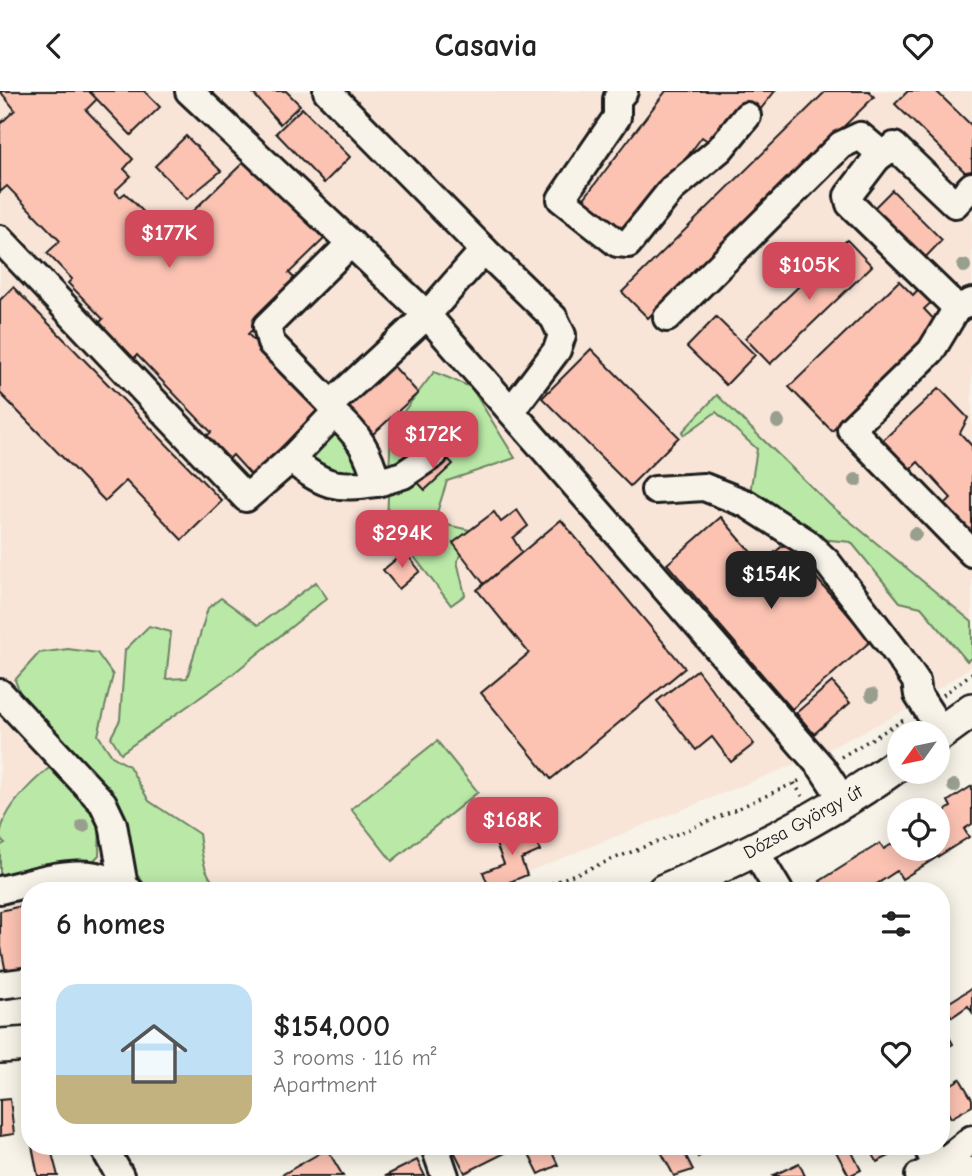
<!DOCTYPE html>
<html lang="en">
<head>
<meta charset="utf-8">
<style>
	body { margin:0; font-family:"Comic Neue",sans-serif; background:#f2f2f2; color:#222; height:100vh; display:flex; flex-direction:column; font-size:26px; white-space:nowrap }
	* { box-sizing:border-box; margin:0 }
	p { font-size:23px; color:#767676 }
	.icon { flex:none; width:38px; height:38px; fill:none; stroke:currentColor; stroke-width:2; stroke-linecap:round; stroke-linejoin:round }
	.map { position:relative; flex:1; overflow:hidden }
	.panel { position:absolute; left:21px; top:791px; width:929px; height:273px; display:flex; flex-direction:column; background:#fff; border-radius:28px; box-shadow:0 4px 18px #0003 }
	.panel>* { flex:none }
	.needle { width:46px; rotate:237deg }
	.controls { position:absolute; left:887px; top:630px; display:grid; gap:14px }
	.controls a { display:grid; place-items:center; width:63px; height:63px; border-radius:50%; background:#fff; box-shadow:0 4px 18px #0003; font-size:35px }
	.price { position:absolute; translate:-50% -60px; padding:0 16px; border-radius:14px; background:#d1495b; color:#fff; font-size:23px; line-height:46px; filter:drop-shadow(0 2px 4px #0008) }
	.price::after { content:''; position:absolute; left:50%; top:42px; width:21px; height:16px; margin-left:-10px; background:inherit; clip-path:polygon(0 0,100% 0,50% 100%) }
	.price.on { background:#222; color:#fff }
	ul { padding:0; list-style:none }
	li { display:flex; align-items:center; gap:21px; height:175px; padding:0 35px }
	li+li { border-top:2px solid #e0e0e0 }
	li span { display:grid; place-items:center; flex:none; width:196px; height:140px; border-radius:21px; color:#555 }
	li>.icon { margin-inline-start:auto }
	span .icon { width:84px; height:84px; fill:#fffc; stroke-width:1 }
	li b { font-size:30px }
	h2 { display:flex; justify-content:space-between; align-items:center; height:84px; padding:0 35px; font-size:30px }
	header { display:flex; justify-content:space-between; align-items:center; height:91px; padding:0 35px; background:#fff; font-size:32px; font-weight:800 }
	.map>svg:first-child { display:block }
</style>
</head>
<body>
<header><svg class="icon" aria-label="back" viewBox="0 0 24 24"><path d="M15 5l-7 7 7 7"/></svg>Casavia<svg class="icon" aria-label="heart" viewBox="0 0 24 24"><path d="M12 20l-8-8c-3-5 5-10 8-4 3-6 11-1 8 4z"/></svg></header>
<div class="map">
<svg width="972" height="1085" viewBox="0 0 972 1085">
	<rect width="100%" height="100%" fill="#f7f3e8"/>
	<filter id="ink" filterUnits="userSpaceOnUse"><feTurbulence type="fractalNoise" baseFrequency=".0143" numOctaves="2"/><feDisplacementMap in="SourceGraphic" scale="14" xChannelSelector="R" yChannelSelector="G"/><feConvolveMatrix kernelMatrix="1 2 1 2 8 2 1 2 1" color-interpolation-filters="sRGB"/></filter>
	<g filter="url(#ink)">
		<polygon fill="#f8e5d8" points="0,0 972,0 972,575 905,620 813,666 530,780 465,800 30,800 30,899 0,903"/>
		<g fill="#bae9a7" stroke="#6b8262" stroke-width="2">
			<polygon points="434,281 471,296 515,367 447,390 434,431 478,441 457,470 465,504 451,514 387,430 391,337"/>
			<polygon points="717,304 829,413 972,531 972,566 967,570 921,516 900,511 851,451 809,447 750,402 757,358 716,321 684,344 682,341"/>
			<polygon points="335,337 346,344 362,379 350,390 311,369 311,360"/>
			<polygon points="316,491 327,507 229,586 121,662 111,646 120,629 125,559 149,535 171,541 166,588 187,587 208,517 221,507 258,534"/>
			<path d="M68,558L97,562L113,584L98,644L112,665L129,675L149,710L199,743C202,763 203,788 223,800H149L100,729L99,764L88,775L0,791V755L5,752L0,748C0,716 43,680 68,663L22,607L15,589L39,562Z"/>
			<polygon points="437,650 478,701 392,770 351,718"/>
		</g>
		<g fill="#fcc3b3" stroke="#1c1c1c" stroke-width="2">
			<polygon points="0,0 89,0 97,8 86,19 133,68 124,78 131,85 115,100 120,106 125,102 167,145 247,68 324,148 289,182 300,193 248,243 320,319 252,385 233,364 227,370 205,347 211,341 137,264 132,270 97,234 103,228 68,192 72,188 47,162 60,150 7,95 0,101 0,33 15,19"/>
			<polygon points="89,0 144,0 160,16 131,44"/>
			<polygon points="251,0 286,0 300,14 280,33"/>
			<polygon points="666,0 775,0 756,24 715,55 702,46 625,149 579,114"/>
			<polygon points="826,0 869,0 874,6 648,227 622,201"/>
			<polygon points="908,0 936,0 972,35 972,82 969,85 895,13"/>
			<polygon points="302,17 350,66 324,92 276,42"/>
			<polygon points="186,45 221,80 187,108 155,75"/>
			<polygon points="892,99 942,149 919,173 868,123"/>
			<polygon points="847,149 872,175 770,273 745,247"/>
			<polygon points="899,190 913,204 923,193 936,207 924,218 941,236 832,340 789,296"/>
			<polygon points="13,196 222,410 182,449 126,390 105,410 0,302 0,209"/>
			<polygon points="716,226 755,264 726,294 687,256"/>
			<polygon points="591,258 679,346 630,395 542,307"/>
			<polygon points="389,270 418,302 373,343 346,314"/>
			<polygon points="939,297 968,327 960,342 972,355 972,449 941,417 951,407 918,371 909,380 881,351"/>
			<polygon points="441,361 453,373 425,399 413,386"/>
			<polygon points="517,419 528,435 513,447 522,462 484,493 453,452 494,421 501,431"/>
			<polygon points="721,426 761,473 786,452 871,550 792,618 667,473"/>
			<polygon points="561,429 685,577 551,688 481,602 529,562 477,499"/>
			<polygon points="405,461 420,480 399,498 383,479"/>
			<polygon points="697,579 754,653 731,671 712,646 696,659 657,610"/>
			<polygon points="832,591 850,612 814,643 796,622"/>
			<polygon points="972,695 972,733 964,738 969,746 902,788 897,780 866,800 827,800 820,790 880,752 884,758 900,748 900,758 938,758 938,724 951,716 948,710"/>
			<polygon points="529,734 540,760 521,768 527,784 490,799 483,781 504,773 494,748"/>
			<polygon points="85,785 88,800 53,800 51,791"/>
			<polygon points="30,813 30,878 6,882 0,851 0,820"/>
			<polygon points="972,897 972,921 968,915 952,926 945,914"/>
			<polygon points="942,934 953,953 942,960"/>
			<polygon points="960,988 972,1008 972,1015 951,1027 942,1011 942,999"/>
			<polygon points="10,1008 14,1043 0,1045 0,1009"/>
			<polygon points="30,1010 30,1044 23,1011"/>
			<polygon points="32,1055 50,1055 58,1085 38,1085"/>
			<polygon points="463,1055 509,1055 511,1059 465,1082 454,1060"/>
			<polygon points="525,1055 549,1055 558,1074 539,1083"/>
			<polygon points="658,1055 681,1055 693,1079 674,1085"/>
			<polygon points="693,1055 706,1055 708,1060 698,1066"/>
			<polygon points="833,1055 849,1055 861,1079 849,1085"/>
			<polygon points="869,1055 905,1055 906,1057 877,1071"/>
			<polygon points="327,1058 343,1085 280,1085"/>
			<polygon points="417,1069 425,1085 385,1085"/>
			<polygon points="799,1072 805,1085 772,1085"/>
		</g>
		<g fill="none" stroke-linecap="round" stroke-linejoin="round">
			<defs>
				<g id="minor">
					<polyline points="189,0 427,224 822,677 843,709"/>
					<polyline points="624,0 617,8 617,26 561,108 617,152 628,153 672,98 720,58 747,25"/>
					<polyline points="877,67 894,55 955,113 972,95"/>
					<polyline points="0,148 246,407 291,368 334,323 331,313 427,224 484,159 327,0"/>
					<polyline points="484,159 554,227 562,244 557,259 511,320"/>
					<polyline points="957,217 931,260 851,338 972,462"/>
					<polyline points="667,227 841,54 860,45 873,56 877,67 848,105 850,113 957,217 972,211"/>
					<polyline points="331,313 271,252 267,235 351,152"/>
					<path d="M291,368C323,395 336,398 377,392C369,361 358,342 334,323"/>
					<polyline points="377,392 403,384 434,363"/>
					<polyline points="655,399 704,396 747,413 806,451 827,471 896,561 916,590 918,604 942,641"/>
					<polyline points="0,602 103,712 113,733 124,795"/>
					<polyline points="755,760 779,800"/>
					<path d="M0,799C43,789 91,769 130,800"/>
					<polyline points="0,894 30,890"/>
					<polyline points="103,1055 120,1085"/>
					<polyline points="441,1055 436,1059 445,1085"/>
					<polyline points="927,1055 937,1076 937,1085"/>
					<polyline points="937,1076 972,1080"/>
					<polyline points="919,1085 937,1076 972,1048"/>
				</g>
				<g id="major">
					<polyline points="938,644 972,619"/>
					<path d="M664,800C747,765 827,725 900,672"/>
					<polyline points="0,955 30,953"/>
				</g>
			</defs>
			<use href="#minor" stroke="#1c1c1c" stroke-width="32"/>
			<use href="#major" stroke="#1c1c1c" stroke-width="38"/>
			<g stroke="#1c1c1c" stroke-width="3.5" stroke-dasharray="2 5" stroke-linecap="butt">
				<polyline points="943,604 972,582"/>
				<polyline points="841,666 907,627"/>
				<polyline points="794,692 802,705"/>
				<polyline points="532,800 710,730 801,689"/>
			</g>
			<use href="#minor" stroke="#f7f3e8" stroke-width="26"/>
			<use href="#major" stroke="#f7f3e8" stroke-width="33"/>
		</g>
		<g fill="#989f8f">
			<circle cx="964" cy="175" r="7"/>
			<circle cx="778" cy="331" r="7"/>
			<circle cx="856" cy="389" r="7"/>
			<circle cx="915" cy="443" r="7"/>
			<circle cx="872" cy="604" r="7"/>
			<circle cx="954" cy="695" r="7"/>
			<circle cx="83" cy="735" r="7"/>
		</g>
	</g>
	<g text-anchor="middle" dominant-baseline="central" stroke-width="5" stroke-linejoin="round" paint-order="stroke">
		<g font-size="19" fill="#1c1c1c" stroke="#f7f3e8">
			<text transform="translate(803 731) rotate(-29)">Dózsa György út</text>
		</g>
	</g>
</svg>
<div class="controls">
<a><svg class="needle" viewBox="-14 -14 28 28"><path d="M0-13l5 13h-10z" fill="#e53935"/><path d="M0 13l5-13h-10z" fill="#767676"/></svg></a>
<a><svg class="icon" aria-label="locate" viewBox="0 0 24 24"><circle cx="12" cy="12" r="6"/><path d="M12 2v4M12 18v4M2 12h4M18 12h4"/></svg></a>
</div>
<b class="price" style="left:169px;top:179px">$177K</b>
<b class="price" style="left:809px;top:211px">$105K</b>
<b class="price" style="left:433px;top:380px">$172K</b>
<b class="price" style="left:402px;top:479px">$294K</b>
<b class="price on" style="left:771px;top:520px">$154K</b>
<b class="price" style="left:512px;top:766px">$168K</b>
<section class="panel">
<h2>6 homes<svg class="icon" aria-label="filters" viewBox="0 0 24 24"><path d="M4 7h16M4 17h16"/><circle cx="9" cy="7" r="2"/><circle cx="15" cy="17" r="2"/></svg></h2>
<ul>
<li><span style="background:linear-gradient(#bfe0f5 65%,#c2b280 0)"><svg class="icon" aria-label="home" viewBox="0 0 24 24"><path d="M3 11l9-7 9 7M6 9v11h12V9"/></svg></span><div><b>$154,000</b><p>3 rooms · 116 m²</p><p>Apartment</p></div><svg class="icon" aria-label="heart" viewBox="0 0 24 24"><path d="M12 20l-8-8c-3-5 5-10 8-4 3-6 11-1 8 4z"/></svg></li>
</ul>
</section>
</div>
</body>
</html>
